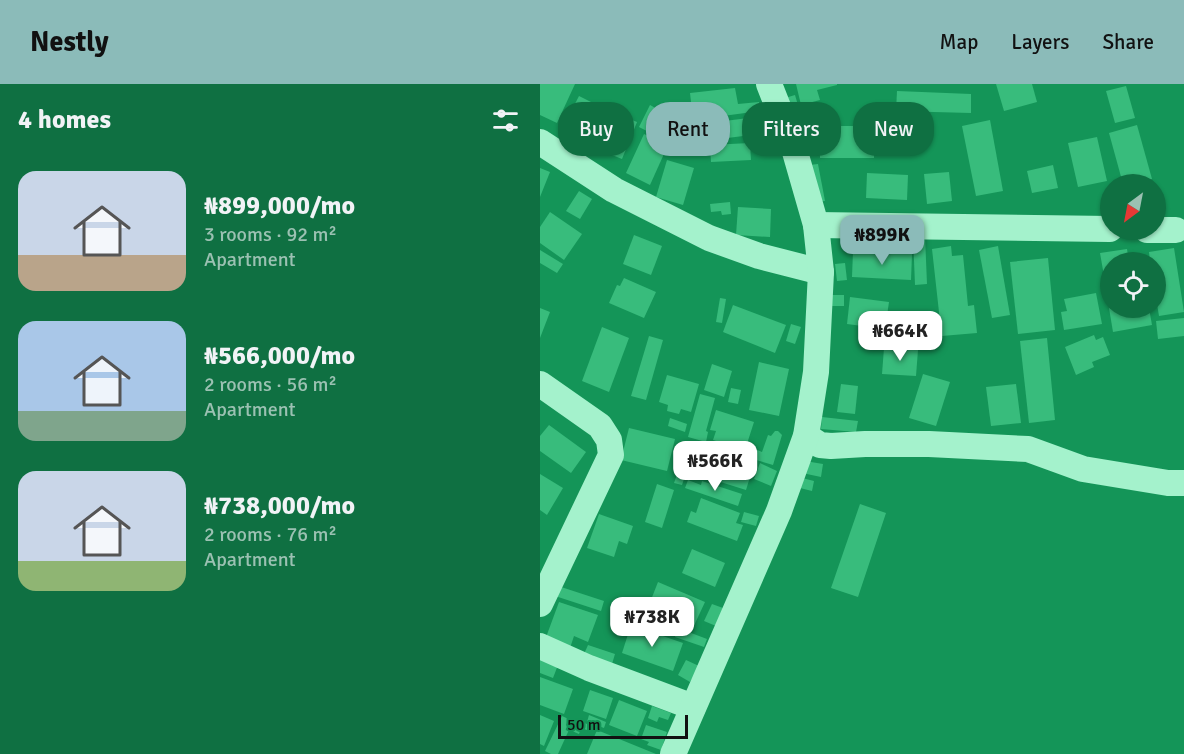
<!DOCTYPE html>
<html lang="en">
<head>
<meta charset="utf-8">
<style>
	body { margin:0; font-family:Signika,sans-serif; background:#187549; color:#f1f3f6; height:100vh; display:flex; flex-direction:column; font-size:22px; white-space:nowrap }
	* { box-sizing:border-box; margin:0 }
	p { font-size:20px; color:#9bc1b2 }
	.icon { flex:none; width:33px; height:33px; fill:none; stroke:currentColor; stroke-width:2; stroke-linecap:round; stroke-linejoin:round }
	.map { position:relative; flex:1; overflow:hidden }
	.sheet { display:flex; flex-direction:column; background:#0f7042; width:540px }
	.sheet>* { flex:none }
	.top-card { position:absolute; left:18px; top:18px; width:536px; height:54px; display:flex; gap:12px }
	.needle { width:39px; rotate:212deg }
	.buttons { position:absolute; left:560px; top:90px; display:grid; gap:12px }
	.buttons a { display:grid; place-items:center; width:66px; height:66px; border-radius:50%; background:#0f7042; box-shadow:0 2px 4px #0004; font-size:30px }
	.scale { position:absolute; left:18px; bottom:15px; width:130px; box-sizing:border-box; padding-left:6px; border:3px solid #111; border-top:0; font-size:16px; line-height:21px; white-space:nowrap; color:#111; -webkit-text-stroke:4px #149558; paint-order:stroke }
	.price { position:absolute; translate:-50% -51px; padding:0 14px; border-radius:12px; background:#fff; color:#222; font-size:20px; line-height:39px; filter:drop-shadow(0 2px 3px #0008) }
	.price::after { content:''; position:absolute; left:50%; top:36px; width:18px; height:14px; margin-left:-9px; background:inherit; clip-path:polygon(0 0,100% 0,50% 100%) }
	.price.on { background:#8bbbb9; color:#111 }
	ul { padding:0; list-style:none }
	li { display:flex; align-items:center; gap:18px; height:150px; padding:0 18px }
	li span { display:grid; place-items:center; flex:none; width:168px; height:120px; border-radius:18px; color:#555 }
	li>.icon { margin-inline-start:auto }
	span .icon { width:72px; height:72px; fill:#fffc; stroke-width:1 }
	li b { font-size:26px }
	h2 { display:flex; justify-content:space-between; align-items:center; height:72px; padding:0 18px; font-size:26px }
	.tag { padding:0 21px; border-radius:24px; background:#0f7042; box-shadow:0 2px 4px #0004; font-size:21px; line-height:54px }
	.tag.on { background:#8bbbb9; color:#111 }
	header { display:flex; align-items:center; gap:36px; box-sizing:border-box; height:84px; padding:0 30px; background:#8bbbb9; color:#111 }
	header strong { font-size:28px }
	nav { display:flex; gap:33px; margin-inline-start:auto; font-size:21px }
	main { display:flex; flex:1; min-height:0 }
	.map>svg:first-child { display:block }
</style>
</head>
<body>
<header>
<strong>Nestly</strong>
<nav><a>Map</a><a>Layers</a><a>Share</a></nav>
</header>
<main>
<section class="sheet">
<h2>4 homes<svg class="icon" aria-label="filters" viewBox="0 0 24 24"><path d="M4 7h16M4 17h16"/><circle cx="9" cy="7" r="2"/><circle cx="15" cy="17" r="2"/></svg></h2>
<ul>
<li><span style="background:linear-gradient(#c9d6e8 70%,#b9a48a 0)"><svg class="icon" aria-label="home" viewBox="0 0 24 24"><path d="M3 11l9-7 9 7M6 9v11h12V9"/></svg></span><div><b>₦899,000/mo</b><p>3 rooms · 92 m²</p><p>Apartment</p></div></li>
<li><span style="background:linear-gradient(#a9c7e8 75%,#7fa58c 0)"><svg class="icon" aria-label="home" viewBox="0 0 24 24"><path d="M3 11l9-7 9 7M6 9v11h12V9"/></svg></span><div><b>₦566,000/mo</b><p>2 rooms · 56 m²</p><p>Apartment</p></div></li>
<li><span style="background:linear-gradient(#c9d6e8 75%,#8fb573 0)"><svg class="icon" aria-label="home" viewBox="0 0 24 24"><path d="M3 11l9-7 9 7M6 9v11h12V9"/></svg></span><div><b>₦738,000/mo</b><p>2 rooms · 76 m²</p><p>Apartment</p></div></li>
</ul>
</section>
<div class="map">
<svg width="644" height="670" viewBox="0 0 644 670">
	<rect width="100%" height="100%" fill="#149558"/>
	<g fill="#38bc7c">
		<polygon points="0,0 35,0 17,39 0,31"/>
		<polygon points="256,0 297,0 297,1 277,6 280,16 261,21"/>
		<polygon points="456,0 492,0 497,18 464,27"/>
		<polygon points="586,2 595,34 575,39 566,7"/>
		<polygon points="195,4 198,20 219,18 220,27 153,36 150,9"/>
		<polygon points="357,7 431,10 431,29 356,27"/>
		<polygon points="255,11 260,28 250,31 245,14"/>
		<polygon points="39,12 65,25 47,60 21,47"/>
		<polygon points="141,18 146,18 148,33 142,34"/>
		<polygon points="110,21 141,38 130,59 99,43"/>
		<polygon points="73,28 97,38 82,75 57,65"/>
		<polygon points="208,34 211,51 156,58 154,41"/>
		<polygon points="450,36 463,107 436,112 422,42"/>
		<polygon points="597,41 612,95 592,100 583,100 569,49"/>
		<rect x="280" y="42" width="54" height="32"/>
		<polygon points="104,50 128,61 110,101 86,89"/>
		<polygon points="557,53 567,97 538,103 528,59"/>
		<polygon points="210,59 211,76 171,78 170,61"/>
		<polygon points="127,76 154,84 143,121 116,113"/>
		<polygon points="278,80 285,117 276,118 269,81"/>
		<polygon points="513,81 518,104 492,109 487,87"/>
		<polygon points="0,84 10,88 0,113"/>
		<polygon points="409,88 412,117 387,120 384,90"/>
		<polygon points="327,89 368,91 367,116 326,114"/>
		<polygon points="39,107 52,115 40,135 26,127"/>
		<polygon points="190,118 191,130 182,131 181,127 171,128 170,120"/>
		<polygon points="198,123 231,125 230,153 196,151"/>
		<polygon points="10,128 42,150 24,176 0,159 0,143"/>
		<polygon points="94,151 122,162 111,191 83,180"/>
		<polygon points="373,152 385,152 387,200 375,201"/>
		<polygon points="411,162 412,172 423,171 428,222 434,221 437,249 390,253 389,238 400,237 392,165"/>
		<polygon points="458,162 470,231 452,234 439,166"/>
		<polygon points="634,164 644,228 619,232 615,208 615,178 610,178 609,168"/>
		<polygon points="587,165 589,178 570,178 570,209 567,209 560,169"/>
		<polygon points="0,166 23,180 17,189 0,179"/>
		<polygon points="313,167 372,170 371,196 312,193"/>
		<polygon points="508,174 515,246 478,250 470,178"/>
		<polygon points="305,179 307,196 297,197 295,180"/>
		<polygon points="84,194 116,208 104,234 69,219 77,201 80,202"/>
		<polygon points="556,209 562,240 524,246 521,228 527,227 524,215"/>
		<rect x="290" y="211" width="14" height="11"/>
		<polygon points="310,213 349,218 345,245 307,240"/>
		<polygon points="180,214 186,215 182,239 176,238"/>
		<polygon points="193,221 246,241 235,269 183,248"/>
		<polygon points="0,224 10,228 0,254"/>
		<polygon points="569,224 609,224 612,241 573,248"/>
		<polygon points="644,234 644,252 618,255 616,237"/>
		<polygon points="251,240 261,243 255,260 246,257"/>
		<polygon points="62,243 89,254 69,308 42,297"/>
		<polygon points="554,251 556,256 563,253 570,271 552,278 554,283 536,291 525,263"/>
		<polygon points="109,252 123,256 106,316 91,312"/>
		<polygon points="507,254 515,336 489,339 480,257"/>
		<polygon points="344,264 378,266 376,292 342,290"/>
		<polygon points="219,278 249,285 239,332 209,326"/>
		<polygon points="172,280 192,287 184,313 164,306"/>
		<polygon points="383,290 410,298 396,342 369,334"/>
		<polygon points="127,291 159,300 151,328 141,325 139,330 127,327 128,321 119,318"/>
		<polygon points="301,300 318,302 315,330 297,328"/>
		<polygon points="476,300 481,339 451,342 446,303"/>
		<polygon points="191,304 201,306 198,320 188,318"/>
		<polygon points="160,310 175,314 166,347 168,348 166,358 148,353"/>
		<polygon points="176,326 214,338 205,366 173,356 176,347 170,346"/>
		<polygon points="282,333 318,337 316,348 281,345"/>
		<polygon points="130,334 147,340 145,348 128,342"/>
		<polygon points="9,341 46,368 31,389 0,367 0,352"/>
		<polygon points="89,344 135,355 127,387 81,376"/>
		<polygon points="235,347 238,347 242,351 233,381 213,375 215,365 222,368 228,351 231,352"/>
		<polygon points="148,360 155,362 142,401 134,399"/>
		<polygon points="161,361 179,367 170,395 152,388"/>
		<polygon points="183,370 214,380 206,406 174,396"/>
		<polygon points="265,377 283,380 281,393 262,389"/>
		<polygon points="220,379 237,387 231,402 214,395"/>
		<polygon points="0,390 23,404 7,431 0,426"/>
		<polygon points="262,394 274,397 272,407 260,404"/>
		<polygon points="148,396 161,401 162,397 202,410 198,422 145,404"/>
		<polygon points="117,400 134,406 122,444 105,438"/>
		<polygon points="161,414 200,429 196,439 203,441 197,457 147,438 151,427 156,429"/>
		<polygon points="320,420 346,429 318,513 291,504"/>
		<polygon points="204,428 219,432 216,442 201,438"/>
		<polygon points="59,430 93,442 87,460 79,457 74,473 47,464"/>
		<polygon points="152,465 185,479 175,503 142,489"/>
		<polygon points="118,498 165,518 152,546 107,526"/>
		<polygon points="15,501 64,517 61,527 12,511"/>
		<polygon points="19,518 58,531 48,558 34,552 30,564 5,556"/>
		<polygon points="172,520 183,524 176,542 164,537"/>
		<polygon points="105,531 132,542 128,550 101,539"/>
		<polygon points="91,541 143,559 133,587 82,569"/>
		<polygon points="138,544 167,555 164,563 135,553"/>
		<polygon points="48,561 75,570 72,580 44,570"/>
		<polygon points="0,574 18,581 13,594 0,589"/>
		<polygon points="146,576 159,582 150,598 138,591"/>
		<polygon points="0,593 33,605 24,630 0,621"/>
		<polygon points="50,606 73,614 66,635 43,627"/>
		<polygon points="79,616 107,627 97,652 69,641"/>
		<polygon points="112,622 131,629 128,636 119,633 117,638 108,634"/>
		<polygon points="0,631 14,637 4,662 0,660"/>
		<polygon points="49,631 66,638 64,644 47,638"/>
		<polygon points="22,632 33,637 18,670 11,670 5,667"/>
		<polygon points="37,636 52,642 50,647 41,644 39,650 32,647"/>
		<polygon points="106,641 127,648 121,666 107,661 109,658 101,655"/>
		<polygon points="57,646 116,670 47,670"/>
	</g>
	<g fill="none" stroke-linecap="round" stroke-linejoin="round">
		<g stroke="#a4f2cc" stroke-width="26">
			<polyline points="0,58 74,106 169,154 219,172 281,188"/>
			<polyline points="276,141 570,145"/>
			<polyline points="607,146 636,146"/>
			<polyline points="0,300 60,342 69,356 71,371 0,520"/>
			<polyline points="266,352 280,361 291,362 325,360 389,360 488,365 543,385 628,399 644,399"/>
			<polyline points="0,562 49,584 153,623"/>
			<polyline points="133,670 239,427 266,352 276,288 281,188 276,141 253,61 229,0"/>
		</g>
	</g>
</svg>
<div class="buttons">
<a><svg class="needle" viewBox="-14 -14 28 28"><path d="M0-13l5 13h-10z" fill="#e53935"/><path d="M0 13l5-13h-10z" fill="#9bc1b2"/></svg></a>
<a><svg class="icon" aria-label="locate" viewBox="0 0 24 24"><circle cx="12" cy="12" r="6"/><path d="M12 2v4M12 18v4M2 12h4M18 12h4"/></svg></a>
</div>
<div class="scale">50 m</div>
<b class="price on" style="left:342px;top:182px">₦899K</b>
<b class="price" style="left:360px;top:278px">₦664K</b>
<b class="price" style="left:175px;top:408px">₦566K</b>
<b class="price" style="left:112px;top:564px">₦738K</b>
<div class="top-card">
<a class="tag">Buy</a>
<a class="tag on">Rent</a>
<a class="tag">Filters</a>
<a class="tag">New</a>
</div>
</div>
</main>
</body>
</html>
